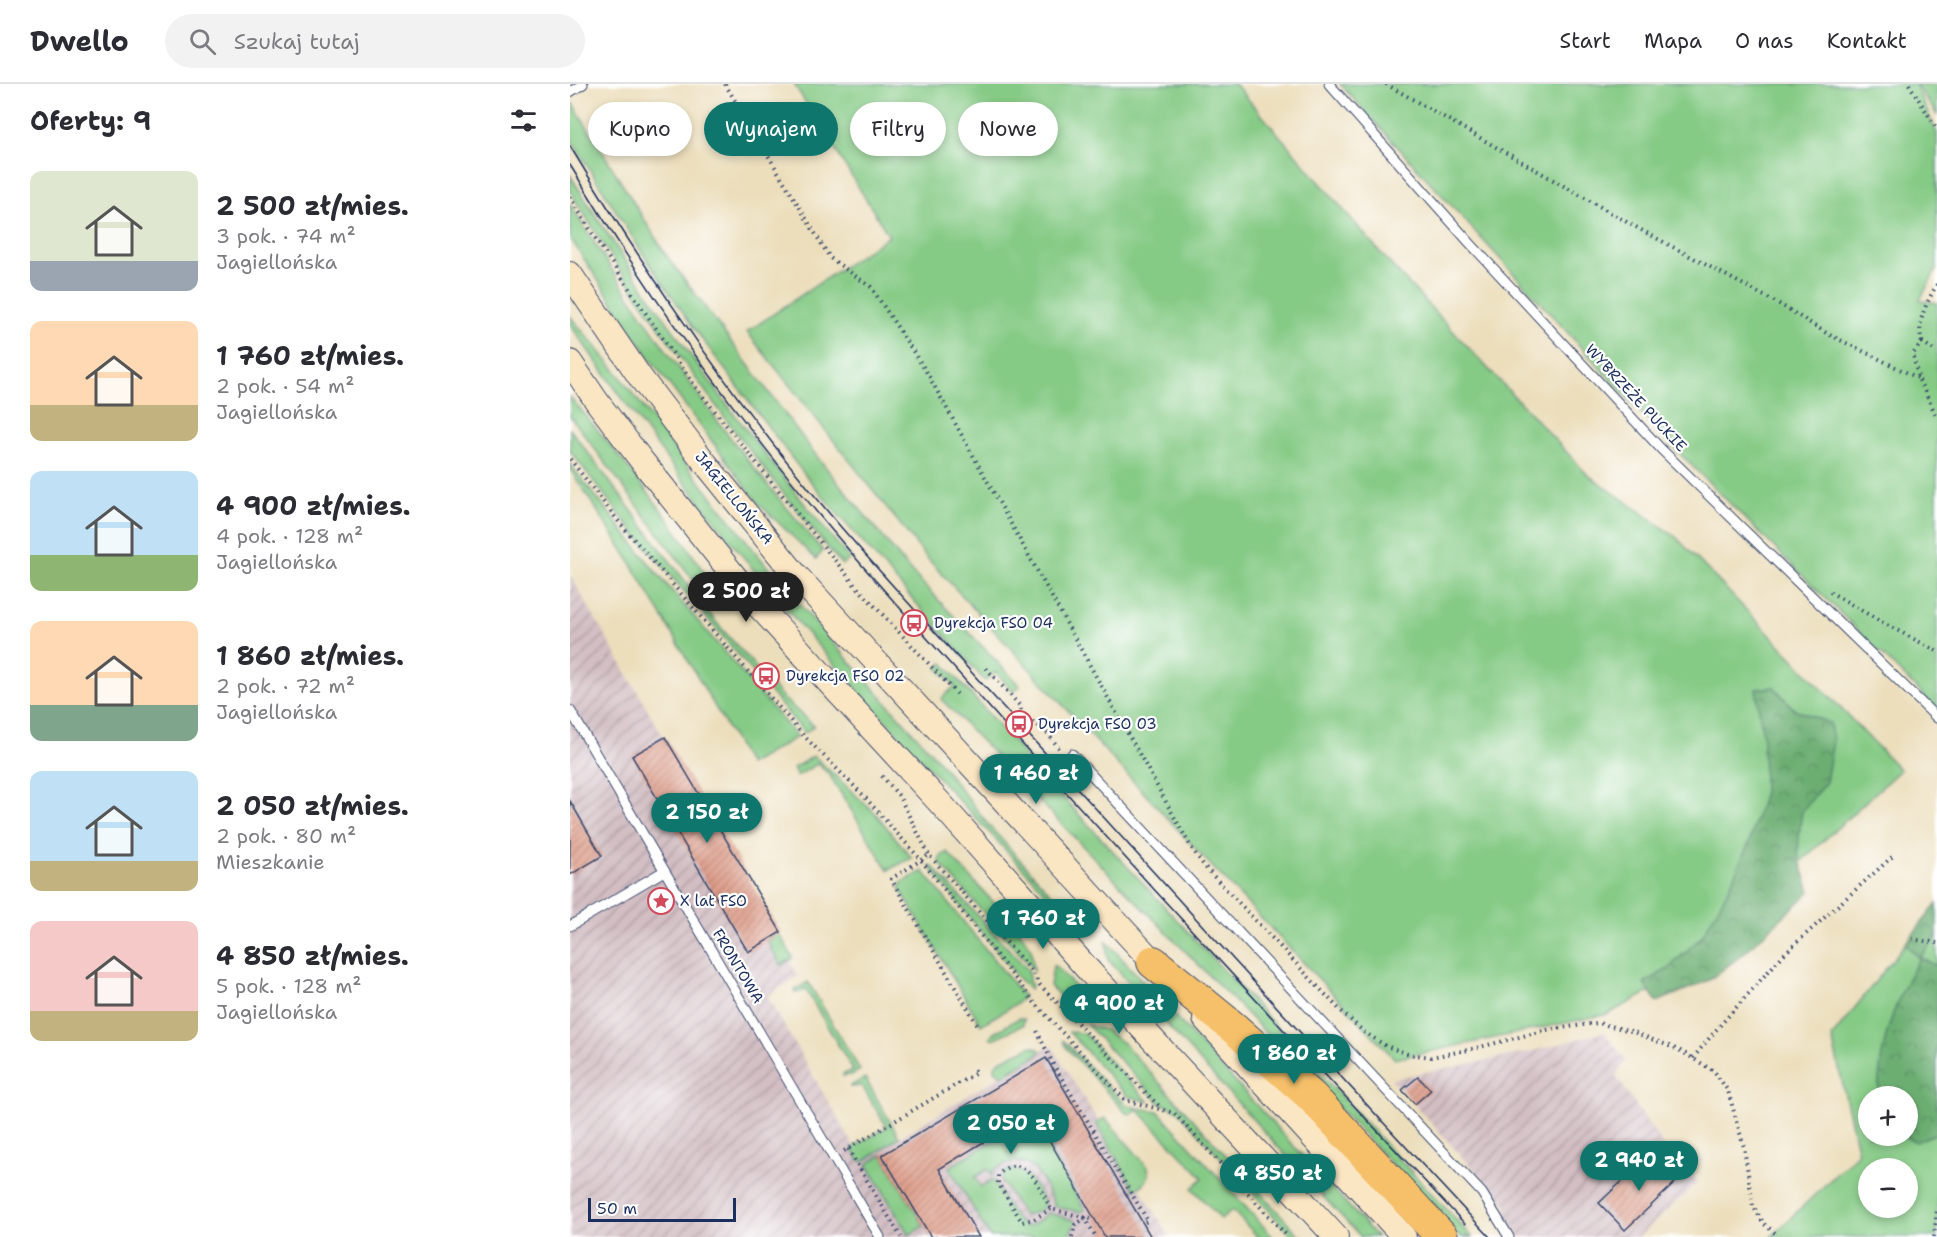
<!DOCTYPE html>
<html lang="pl">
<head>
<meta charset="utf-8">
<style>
	body { margin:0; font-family:"Shantell Sans",sans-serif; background:#f2f2f3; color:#2b2b33; height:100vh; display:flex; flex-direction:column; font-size:22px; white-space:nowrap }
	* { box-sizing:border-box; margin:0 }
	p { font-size:20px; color:#7c7c81 }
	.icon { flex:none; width:33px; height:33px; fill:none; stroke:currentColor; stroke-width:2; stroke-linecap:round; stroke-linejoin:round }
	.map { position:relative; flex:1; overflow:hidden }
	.drawer { display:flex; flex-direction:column; background:#fff; width:570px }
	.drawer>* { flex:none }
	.top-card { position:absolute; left:18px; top:18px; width:570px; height:54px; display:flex; gap:12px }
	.controls { position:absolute; left:1288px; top:1002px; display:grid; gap:12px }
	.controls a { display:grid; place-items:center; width:60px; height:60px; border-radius:50%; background:#fff; box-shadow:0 3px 9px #0003; font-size:30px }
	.scale { position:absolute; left:18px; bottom:15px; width:148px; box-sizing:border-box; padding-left:6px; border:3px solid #1b2f5e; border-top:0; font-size:16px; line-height:21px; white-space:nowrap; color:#1b2f5e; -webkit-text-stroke:4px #fff; paint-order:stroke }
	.price { position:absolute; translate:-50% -51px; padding:0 14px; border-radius:21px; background:#0f766e; color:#fff; font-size:20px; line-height:39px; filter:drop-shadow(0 2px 3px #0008) }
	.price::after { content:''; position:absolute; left:50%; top:36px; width:18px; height:14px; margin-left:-9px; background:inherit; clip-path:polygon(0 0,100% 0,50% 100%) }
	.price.selected { background:#222; color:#fff }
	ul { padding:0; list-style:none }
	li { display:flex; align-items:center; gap:18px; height:150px; padding:0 30px }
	li span { display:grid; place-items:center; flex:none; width:168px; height:120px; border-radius:12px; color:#555 }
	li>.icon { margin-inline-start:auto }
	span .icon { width:72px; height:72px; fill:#fffc; stroke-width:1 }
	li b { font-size:26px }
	h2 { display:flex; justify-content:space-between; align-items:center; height:72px; padding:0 30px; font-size:26px }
	.pill { padding:0 21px; border-radius:27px; background:#fff; box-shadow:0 3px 9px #0003; font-size:21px; line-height:54px }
	.pill.selected { background:#0f766e; color:#fff }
	header { display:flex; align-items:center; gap:36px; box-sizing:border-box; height:84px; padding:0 30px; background:#fff; border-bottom:2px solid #e1e1e2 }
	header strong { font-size:28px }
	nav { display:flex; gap:33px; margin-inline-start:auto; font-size:21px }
	.search { width:420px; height:54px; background:#f2f2f3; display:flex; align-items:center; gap:15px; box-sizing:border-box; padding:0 21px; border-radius:33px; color:#7c7c81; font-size:22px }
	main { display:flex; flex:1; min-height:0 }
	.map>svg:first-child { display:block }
</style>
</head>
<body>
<header>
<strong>Dwello</strong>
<div class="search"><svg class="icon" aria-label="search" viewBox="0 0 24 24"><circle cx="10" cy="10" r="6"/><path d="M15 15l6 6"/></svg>Szukaj tutaj</div>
<nav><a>Start</a><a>Mapa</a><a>O nas</a><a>Kontakt</a></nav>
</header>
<main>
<section class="drawer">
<h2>Oferty: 9<svg class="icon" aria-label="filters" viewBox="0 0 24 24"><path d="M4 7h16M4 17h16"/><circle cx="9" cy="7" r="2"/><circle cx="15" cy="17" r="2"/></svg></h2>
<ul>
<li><span style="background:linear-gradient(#dfe7d0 75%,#9aa5b1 0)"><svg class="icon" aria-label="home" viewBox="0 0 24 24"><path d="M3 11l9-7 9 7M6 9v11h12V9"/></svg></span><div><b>2 500 zł/mies.</b><p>3 pok. · 74 m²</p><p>Jagiellońska</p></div></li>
<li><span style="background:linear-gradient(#ffd9b3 70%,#c2b280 0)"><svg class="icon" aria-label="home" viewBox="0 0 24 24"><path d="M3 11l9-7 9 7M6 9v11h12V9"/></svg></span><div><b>1 760 zł/mies.</b><p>2 pok. · 54 m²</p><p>Jagiellońska</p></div></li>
<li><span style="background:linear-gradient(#bfe0f5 70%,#8fb573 0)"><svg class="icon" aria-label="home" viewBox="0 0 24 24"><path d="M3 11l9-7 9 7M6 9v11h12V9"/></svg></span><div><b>4 900 zł/mies.</b><p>4 pok. · 128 m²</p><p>Jagiellońska</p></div></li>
<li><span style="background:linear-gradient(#ffd9b3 70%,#7fa58c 0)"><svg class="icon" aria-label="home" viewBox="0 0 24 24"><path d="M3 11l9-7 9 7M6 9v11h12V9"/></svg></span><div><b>1 860 zł/mies.</b><p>2 pok. · 72 m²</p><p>Jagiellońska</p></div></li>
<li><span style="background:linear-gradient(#bfe0f5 75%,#c2b280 0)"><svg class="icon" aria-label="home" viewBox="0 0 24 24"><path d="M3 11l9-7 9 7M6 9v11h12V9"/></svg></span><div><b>2 050 zł/mies.</b><p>2 pok. · 80 m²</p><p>Mieszkanie</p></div></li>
<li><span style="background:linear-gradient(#f6c9c9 75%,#c2b280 0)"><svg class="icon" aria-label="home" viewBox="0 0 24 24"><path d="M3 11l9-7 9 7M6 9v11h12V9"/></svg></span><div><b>4 850 zł/mies.</b><p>5 pok. · 128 m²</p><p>Jagiellońska</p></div></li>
</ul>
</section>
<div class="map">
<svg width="1367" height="1153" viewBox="0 0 1367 1153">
	<defs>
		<pattern id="industrial-furrows" width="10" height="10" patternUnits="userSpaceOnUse" patternTransform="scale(1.5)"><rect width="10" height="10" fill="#d2bec3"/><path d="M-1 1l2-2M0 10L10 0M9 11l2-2" fill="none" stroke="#aa9ba2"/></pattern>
		<pattern id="forest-crowns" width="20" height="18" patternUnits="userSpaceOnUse" patternTransform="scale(1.5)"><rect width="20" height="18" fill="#6cae72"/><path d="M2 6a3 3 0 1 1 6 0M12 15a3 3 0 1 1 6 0" fill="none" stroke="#588e61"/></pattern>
		<pattern id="building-hatch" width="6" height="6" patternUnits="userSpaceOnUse" patternTransform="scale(1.5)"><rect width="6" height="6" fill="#dd9a85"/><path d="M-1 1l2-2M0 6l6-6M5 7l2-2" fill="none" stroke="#b27e70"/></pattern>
	</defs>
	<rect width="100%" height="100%" fill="#fff"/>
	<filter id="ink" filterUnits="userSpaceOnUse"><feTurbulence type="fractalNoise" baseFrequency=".0167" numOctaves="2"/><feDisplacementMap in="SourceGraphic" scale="12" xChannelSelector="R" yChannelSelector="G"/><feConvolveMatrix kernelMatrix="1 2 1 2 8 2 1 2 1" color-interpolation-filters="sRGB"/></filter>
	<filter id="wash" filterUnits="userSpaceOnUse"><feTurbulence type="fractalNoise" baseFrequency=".008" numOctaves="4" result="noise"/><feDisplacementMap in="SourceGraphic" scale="24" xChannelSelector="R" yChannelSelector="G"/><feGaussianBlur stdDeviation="1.35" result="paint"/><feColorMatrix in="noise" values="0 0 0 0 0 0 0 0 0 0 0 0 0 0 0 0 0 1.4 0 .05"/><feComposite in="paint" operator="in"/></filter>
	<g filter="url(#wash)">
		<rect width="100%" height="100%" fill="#ecdebb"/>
		<g fill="url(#industrial-furrows)">
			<polygon points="0,491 151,752 228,892 197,912 292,1076 481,961 600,1153 0,1153"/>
			<polygon points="1034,948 1056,976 1046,992 1095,1064 1128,1098 1069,1153 951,1153 933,1133 937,1122 821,995 959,968"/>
		</g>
		<g fill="#85ca85" stroke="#507c72" stroke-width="1.5" fill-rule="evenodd">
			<polygon points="224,0 665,0 822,182 1017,390 1106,453 1330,686 1104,895 1038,930 825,975 634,774 357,474 177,248 319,152"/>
			<polygon points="770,0 1345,0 1367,49 1367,184 1350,216 1367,219 1367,625 1095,355"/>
			<polygon points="1346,0 1367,0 1367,31"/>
			<polygon points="3,20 96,171 248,374 339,485 450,602 443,608 426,588 415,597 270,433 227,381 123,243 73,170 0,54 0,22"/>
			<path d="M0,91C84,226 177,353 280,475L272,481C173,362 80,239 0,107Z"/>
			<path d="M0,120C52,204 108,286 169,365C196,400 225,433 253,467L246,475L189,420L84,280L0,154Z"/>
			<path d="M0,232L45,286L123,389L199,485L256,551L368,676L420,743L500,830L506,842C405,731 299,624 203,509C131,423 64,333 0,240Z"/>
			<path d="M0,313C54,377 110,444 151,517L143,522L0,332Z"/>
			<polygon points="0,345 146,538 214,615 244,642 235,649 61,445 0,367"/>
			<polygon points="0,380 86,488 227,653 179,681 58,474 0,385"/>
			<polygon points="373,579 488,708 902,1153 891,1153 740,994 555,806 371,615 385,602 367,584"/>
			<polygon points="244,672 306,730 342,774 318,786 259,690 247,680 227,692 223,684"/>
			<polygon points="377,768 449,846 461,864 464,886 369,778 370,773"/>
			<polygon points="359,782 363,783 459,887 459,898 462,901 460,905 449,895"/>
			<polygon points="353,787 454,913 446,920 411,941 330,805 331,799"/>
			<polygon points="209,850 222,872 222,875 211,881 197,857"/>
			<path d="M1367,851V882L1350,874C1324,917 1310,963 1308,1012H1299V1052H1334L1345,1058L1367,1049V1153H1201L1288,1069L1262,953L1335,860L1350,874ZM1299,1084H1338V1124H1299Z"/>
			<polygon points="536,857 807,1153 791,1153 759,1119 538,876"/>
			<polygon points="483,882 485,882 507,904 507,906 497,919 480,902"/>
			<polygon points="238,898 290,986 282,991 273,992 273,990 283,986 236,906 225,909 225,906"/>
			<polygon points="449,934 454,935 453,941 423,955 420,953 422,950"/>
			<polygon points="517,941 535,946 553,959 731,1153 723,1153 610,1029 603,1024 590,1019"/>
			<polygon points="499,948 514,949 579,1018 557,1012"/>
			<polygon points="493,956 555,1020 567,1024 588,1027 703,1153 688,1153 662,1126 651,1135 622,1104 633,1094 567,1025 562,1030 556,1029 495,962"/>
			<polygon points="462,962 470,966 469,970 435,990 431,991 425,986 425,982 431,976"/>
			<polygon points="295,994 329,1053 293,1078 288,1075 282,1064 317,1043 292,1002 279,1003"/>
			<path d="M463,1033L482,1064L480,1067L515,1126L510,1128L486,1123C468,1091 464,1063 423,1086L422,1091L418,1085L405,1093L411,1103L424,1096C429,1106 446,1144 458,1142C465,1141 473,1133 479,1129L506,1137L498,1153H420L379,1083Z"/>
			<path d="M535,1034L578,1083C581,1095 575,1100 565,1106L526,1039Z"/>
			<polygon points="312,1071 354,1142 339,1151 297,1080"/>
			<path d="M440,1085C460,1086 466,1104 475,1120L472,1126L454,1132L431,1096L433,1089Z"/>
		</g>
		<g fill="url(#forest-crowns)" stroke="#446e68" stroke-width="1.5">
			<polygon points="1204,603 1224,625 1260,639 1263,657 1256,698 1232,727 1229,752 1228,770 1240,808 1173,870 1139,896 1087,918 1074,899 1098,885 1132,852 1158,806 1180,756 1194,708 1193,653 1186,605"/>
			<path d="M1367,820V851L1350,874L1367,882V1049L1345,1058L1334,1052H1338V1012H1308C1309,963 1324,916 1350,874L1335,860Z"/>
		</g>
		<g id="blocks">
			<g fill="url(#building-hatch)">
				<polygon points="95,653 211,848 178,868 62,672"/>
				<polygon points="0,717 32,772 0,791"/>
				<polygon points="476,974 581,1153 535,1153 463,1028 369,1085 409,1153 361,1153 312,1071"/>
				<polygon points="848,993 861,1006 845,1020 832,1006"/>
				<polygon points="1082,1069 1108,1096 1055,1146 1029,1119"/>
			</g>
		</g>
	</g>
	<g filter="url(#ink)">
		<use href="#blocks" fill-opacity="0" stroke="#3a496c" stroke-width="1.5"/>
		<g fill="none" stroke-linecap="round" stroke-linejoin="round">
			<defs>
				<g id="lane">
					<polyline points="759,0 899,158 1091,365 1367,634"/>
					<polyline points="0,8 13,0"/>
					<polyline points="0,626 310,1153"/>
					<polyline points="502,670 912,1109 939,1153"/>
					<polyline points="0,842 94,787"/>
				</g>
				<g id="secondary">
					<polyline points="0,190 70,293 136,380 225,490 595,891"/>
					<polyline points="0,278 28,319 72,377 185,518 371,720 521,889 766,1153"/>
					<polyline points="635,935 834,1153"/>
				</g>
				<polyline id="highway" points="583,878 665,945 742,1013 872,1153"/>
			</defs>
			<use href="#lane" stroke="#3a496c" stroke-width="11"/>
			<use href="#secondary" stroke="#3a496c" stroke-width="26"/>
			<use href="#highway" stroke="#3a496c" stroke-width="34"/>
			<g stroke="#3a496c" stroke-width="4" stroke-dasharray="1.5 4.5" stroke-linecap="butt">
				<polyline points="155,0 260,174 301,203 356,287 621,763 634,782 770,926 794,948 816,962 838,970 861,973 898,966 977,946 1028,939 1061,947 1109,966 1144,987 1158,1007 1174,1063 1183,1122 1194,1140 1205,1149"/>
				<polyline points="816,0 1062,141 1211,221 1258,250 1348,294"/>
				<polyline points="1339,0 1367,45"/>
				<polyline points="0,113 27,157 127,305 284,500 387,610"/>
				<polyline points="1352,258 1343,270 1348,294 1367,333"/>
				<path d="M1352,258C1346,236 1357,219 1367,200"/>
				<polyline points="1352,258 1367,268"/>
				<polyline points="0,375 49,438 233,651 292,710 351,776 463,917 555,1016 604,1029 718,1153"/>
				<polyline points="1260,508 1313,539 1367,567"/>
				<path d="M416,584L450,622C451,633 461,637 469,642C477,647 483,657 489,664"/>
				<polyline points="312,692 329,712 359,771"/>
				<polyline points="1342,855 1367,859"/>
				<polyline points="407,940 321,795 359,771 460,885 470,901 591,1024"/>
				<polyline points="467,947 483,980 578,1137 573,1139"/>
				<polyline points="1123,974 1146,946 1214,870 1323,772"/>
				<polyline points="278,1065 331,1153"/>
				<polyline points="274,1067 406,989 403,981"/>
				<path d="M481,1125L464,1135L452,1138L428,1099V1091C455,1063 470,1105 481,1125L521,1135L524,1134"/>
				<polyline points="502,1153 505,1141 515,1134 526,1153"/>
				<polyline points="1364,1153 1367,1127"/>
			</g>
			<use href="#lane" stroke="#fff" stroke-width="9"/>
			<use href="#secondary" stroke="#fbe6c4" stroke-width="24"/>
			<use href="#highway" stroke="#f6c06b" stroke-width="32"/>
			<g stroke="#1b2f5e" stroke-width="1.5">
				<path d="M0,62C80,195 169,324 270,442C344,527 421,609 497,693C637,847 777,1001 920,1153"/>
				<path d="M0,81C77,209 164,330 260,444C317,512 378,576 436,642C587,810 740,976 895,1140"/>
			</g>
		</g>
	</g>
	<defs>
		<symbol id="bus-ring" viewBox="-11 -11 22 22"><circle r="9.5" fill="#fff" stroke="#d1495b" stroke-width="1.5"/><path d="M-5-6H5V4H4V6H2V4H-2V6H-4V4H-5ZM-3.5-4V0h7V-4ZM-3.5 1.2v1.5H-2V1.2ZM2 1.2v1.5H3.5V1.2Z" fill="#d1495b"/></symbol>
		<symbol id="sight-ring" viewBox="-11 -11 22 22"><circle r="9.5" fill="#fff" stroke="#d1495b" stroke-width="1.5"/><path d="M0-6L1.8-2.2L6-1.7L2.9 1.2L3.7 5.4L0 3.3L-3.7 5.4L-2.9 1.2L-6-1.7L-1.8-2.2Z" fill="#d1495b"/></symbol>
	</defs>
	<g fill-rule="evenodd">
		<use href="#bus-ring" x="329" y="524" width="30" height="30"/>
		<use href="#bus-ring" x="181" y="577" width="30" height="30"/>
		<use href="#bus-ring" x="434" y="625" width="30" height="30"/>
		<use href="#sight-ring" x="76" y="802" width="30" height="30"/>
	</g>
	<g text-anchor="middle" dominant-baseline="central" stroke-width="4.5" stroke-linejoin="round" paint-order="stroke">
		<g font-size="15" fill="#1b2f5e" stroke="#fff">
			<text transform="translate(1066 314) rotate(47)">WYBRZEŻE PUCKIE</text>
			<text transform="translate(164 414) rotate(51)">JAGIELLOŃSKA</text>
			<text transform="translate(168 882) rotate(59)">FRONTOWA</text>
		</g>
		<g font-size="15" fill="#1b2f5e" stroke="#fff" text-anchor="start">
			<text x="364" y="539">Dyrekcja FSO 04</text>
			<text x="216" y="592">Dyrekcja FSO 02</text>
			<text x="468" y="640">Dyrekcja FSO 03</text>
			<text x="110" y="817">X lat FSO</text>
		</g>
	</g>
</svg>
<div class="controls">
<a>+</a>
<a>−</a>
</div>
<div class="scale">50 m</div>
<b class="price selected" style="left:176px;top:539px">2 500 zł</b>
<b class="price" style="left:466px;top:721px">1 460 zł</b>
<b class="price" style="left:137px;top:760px">2 150 zł</b>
<b class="price" style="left:473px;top:866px">1 760 zł</b>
<b class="price" style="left:549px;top:951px">4 900 zł</b>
<b class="price" style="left:724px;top:1001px">1 860 zł</b>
<b class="price" style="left:441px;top:1071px">2 050 zł</b>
<b class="price" style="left:1069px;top:1108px">2 940 zł</b>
<b class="price" style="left:708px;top:1121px">4 850 zł</b>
<div class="top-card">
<a class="pill">Kupno</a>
<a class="pill selected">Wynajem</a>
<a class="pill">Filtry</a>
<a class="pill">Nowe</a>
</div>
</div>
</main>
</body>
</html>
